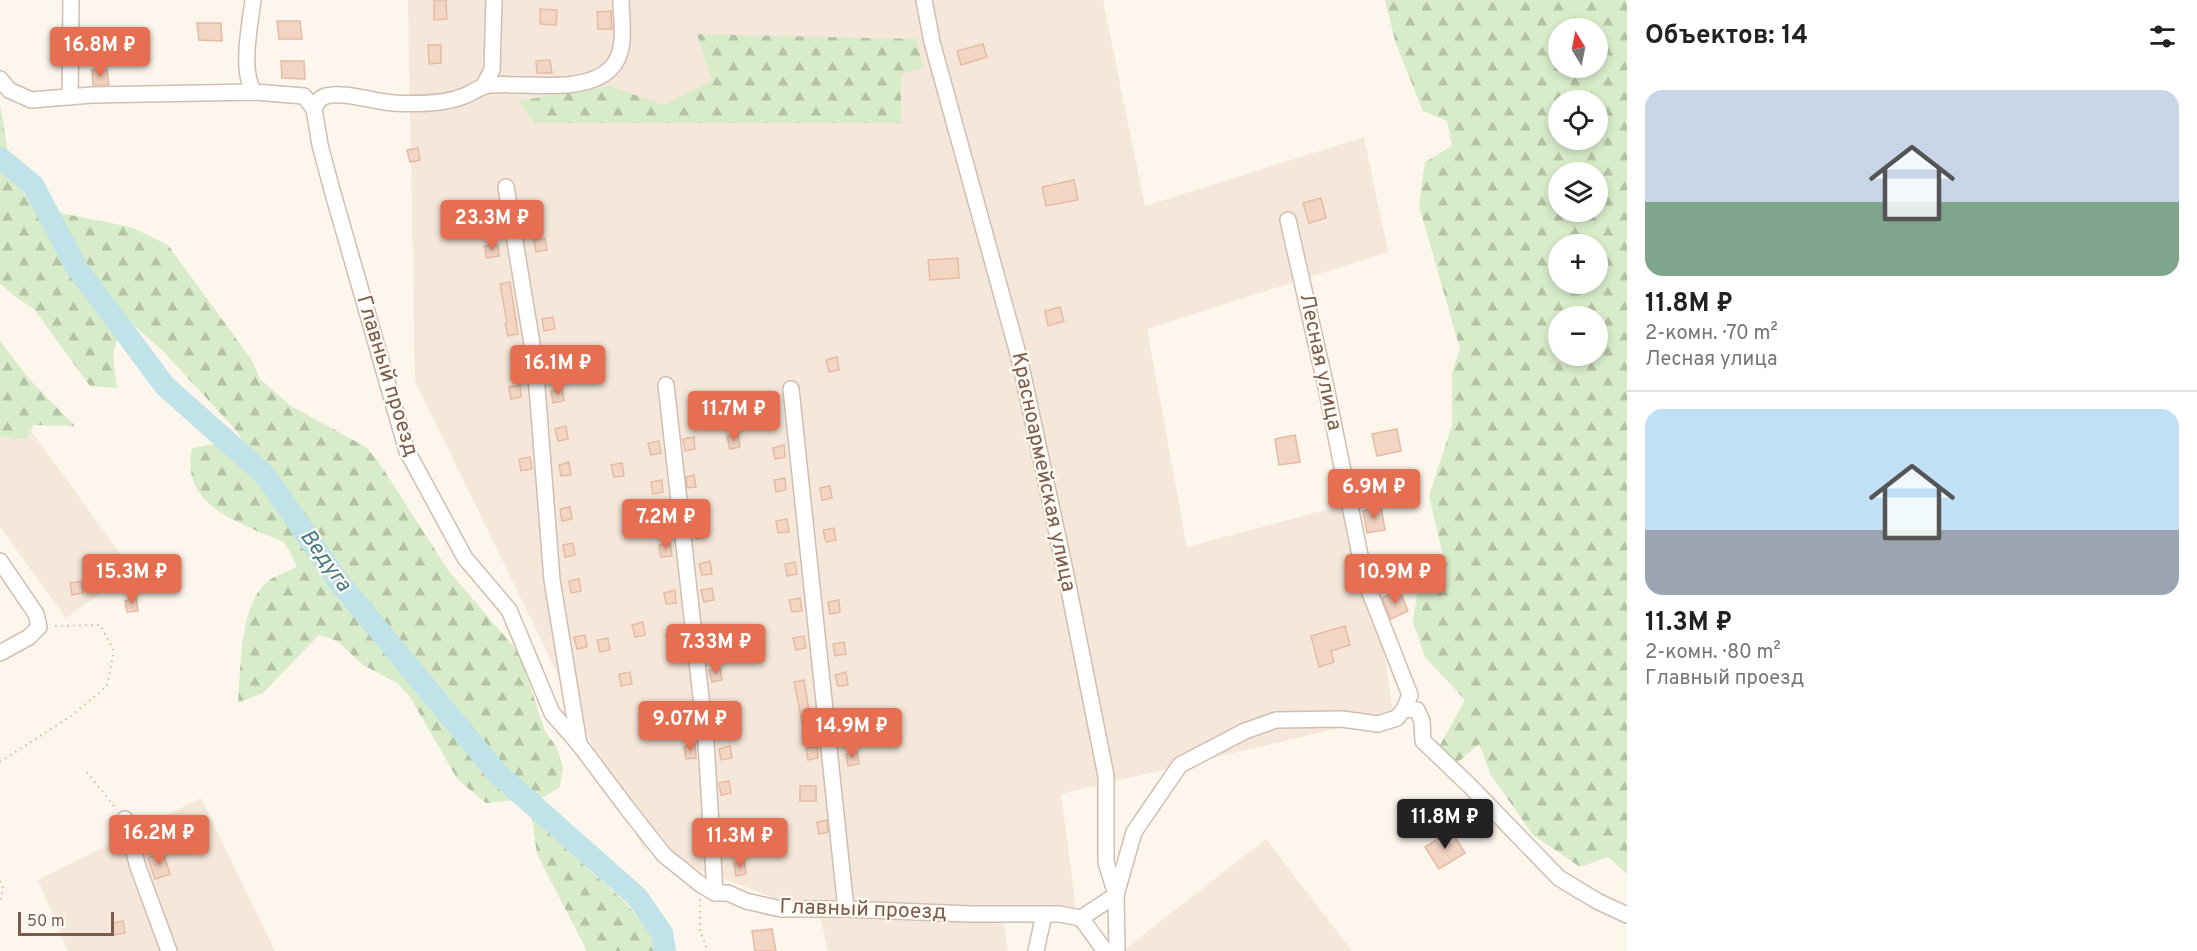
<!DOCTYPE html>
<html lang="ru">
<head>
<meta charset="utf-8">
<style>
	body { margin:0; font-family:Overpass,sans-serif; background:#f2f2f2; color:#222; height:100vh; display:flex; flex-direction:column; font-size:22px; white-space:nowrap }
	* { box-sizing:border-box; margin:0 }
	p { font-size:20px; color:#767676 }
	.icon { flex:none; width:33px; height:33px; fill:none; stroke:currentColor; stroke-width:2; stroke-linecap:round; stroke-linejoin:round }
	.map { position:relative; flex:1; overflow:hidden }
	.side { display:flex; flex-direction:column; background:#fff; width:570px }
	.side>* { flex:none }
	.needle { width:39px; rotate:350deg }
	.buttons { position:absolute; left:1548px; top:18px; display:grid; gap:12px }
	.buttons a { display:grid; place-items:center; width:60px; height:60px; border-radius:50%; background:#fff; box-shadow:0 3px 9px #0003; font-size:30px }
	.scale { position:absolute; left:18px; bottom:15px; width:96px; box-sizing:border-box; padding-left:6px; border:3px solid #7a5c4d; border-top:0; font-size:16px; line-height:21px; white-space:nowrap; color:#7a5c4d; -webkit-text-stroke:4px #fffaf3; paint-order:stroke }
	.price { position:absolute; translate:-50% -51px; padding:0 14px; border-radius:6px; background:#e76f51; color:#fff; font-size:20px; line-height:39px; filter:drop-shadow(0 2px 3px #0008) }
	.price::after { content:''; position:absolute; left:50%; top:36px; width:18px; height:14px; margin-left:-9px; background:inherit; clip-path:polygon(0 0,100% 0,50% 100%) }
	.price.active { background:#222; color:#fff }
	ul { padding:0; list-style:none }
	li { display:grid; align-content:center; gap:12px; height:318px; padding:0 18px }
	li+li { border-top:2px solid #e0e0e0 }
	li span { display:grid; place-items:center; height:186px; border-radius:18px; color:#555 }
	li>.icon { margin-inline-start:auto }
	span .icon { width:108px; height:108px; fill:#fffc; stroke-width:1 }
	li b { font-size:26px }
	h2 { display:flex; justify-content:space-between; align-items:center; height:72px; padding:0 18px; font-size:26px }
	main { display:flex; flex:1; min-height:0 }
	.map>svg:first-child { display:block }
</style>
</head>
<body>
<main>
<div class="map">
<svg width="1627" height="951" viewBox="0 0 1627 951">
	<defs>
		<pattern id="forest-firs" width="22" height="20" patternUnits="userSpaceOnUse" patternTransform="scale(1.5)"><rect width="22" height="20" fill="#d8ecc9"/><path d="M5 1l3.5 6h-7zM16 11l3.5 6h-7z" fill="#b4c2a5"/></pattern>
	</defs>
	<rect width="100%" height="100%" fill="#fdf6ec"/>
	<g fill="#f5e8da">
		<polygon points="408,0 1103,0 1145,206 1364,137 1388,252 1147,329 1187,547 1359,501 1394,715 1061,794 1076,907 1003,919 1008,951 828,951 820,916 642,847 415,381"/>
		<polygon points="0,388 132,570 66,618 0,527"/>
		<polygon points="201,798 275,951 68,951 38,880"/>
		<polygon points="1266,839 1352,951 1127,951 1125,949"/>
	</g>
	<g fill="url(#forest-firs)" fill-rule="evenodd">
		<path d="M1385,0H1627V874L1608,857L1580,867L1533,835L1491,775L1479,744L1457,763L1439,747L1465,700L1425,657L1413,621L1418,588L1446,569L1429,496L1452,425V372L1460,349L1419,206L1425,162L1452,146L1447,121L1423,111L1396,44ZM1558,28H1598V68H1558ZM1558,100H1598V140H1558ZM1558,172H1598V212H1558ZM1558,244H1598V284H1558ZM1558,316H1598V356H1558Z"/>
		<polygon points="697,34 917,39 923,68 901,74 901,123 534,123 518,101 610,86 663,105 712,81"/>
		<path d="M0,104L10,165L18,186L32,202L50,211L131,227L168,245L251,359L260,379L291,406L366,447L380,464L448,570L519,653L545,731L557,748L563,767L560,787L544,797L486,803L458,780L410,697L397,683L363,665L337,641L319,635L263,693L238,703C241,669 239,606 267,582C275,575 288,572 297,567C293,559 289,547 283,542C277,538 268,536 261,533C222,515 182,499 192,448L242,439L235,429L162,350L123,316L113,356L117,388L90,386L34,309L13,295L0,283Z"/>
		<polygon points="0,341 30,380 75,426 33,425 29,437 15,440 0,436"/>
		<polygon points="532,818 627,904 651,935 654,951 587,951 537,854"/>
	</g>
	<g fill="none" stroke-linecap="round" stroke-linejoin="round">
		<polyline stroke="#bfe3e8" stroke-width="22" points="0,158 33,185 77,268 165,386 265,475 339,582 497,773 637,897 662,933 665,951"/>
	</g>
	<g fill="#f3d5c3" stroke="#e6bba3" stroke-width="1.5">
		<polygon points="434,0 446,0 447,19 434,20"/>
		<polygon points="540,9 557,10 556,25 540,24"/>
		<polygon points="611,11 612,29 598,29 597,12"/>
		<polygon points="277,21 300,21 302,39 279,39"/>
		<polygon points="197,23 221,23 222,41 199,40"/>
		<polygon points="983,44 987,57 961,65 957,51"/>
		<polygon points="428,45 441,45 441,63 429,64"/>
		<polygon points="550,60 552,73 537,73 536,61"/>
		<polygon points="281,61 304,61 305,79 282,78"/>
		<polygon points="92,70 107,70 109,85 93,85"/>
		<polygon points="418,148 420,160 410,162 407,150"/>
		<polygon points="1074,180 1078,200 1046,206 1042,187"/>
		<polygon points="1321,198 1326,218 1309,223 1303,203"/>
		<polygon points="490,211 492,224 482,226 479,214"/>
		<polygon points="545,238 547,250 536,252 534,240"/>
		<polygon points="498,245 499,256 486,258 485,246"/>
		<polygon points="958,258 959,278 930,280 928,260"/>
		<polygon points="510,282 518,334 508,336 505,324 507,323 500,284"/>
		<polygon points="1060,307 1064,321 1048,326 1045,311"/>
		<polygon points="553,317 555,329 544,331 542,319"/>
		<polygon points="837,357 839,370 829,372 826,360"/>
		<polygon points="520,385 521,397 511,399 509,387"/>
		<polygon points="562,389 564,401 553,403 551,391"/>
		<polygon points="566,426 568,439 558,441 555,429"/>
		<polygon points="1397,429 1401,451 1377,456 1372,434"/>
		<polygon points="738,435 740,447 730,449 727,437"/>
		<polygon points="1295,435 1300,462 1279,465 1275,439"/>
		<polygon points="694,437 695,449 685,451 683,439"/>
		<polygon points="659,441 661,453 651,455 648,443"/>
		<polygon points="784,445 785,457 775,459 773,448"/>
		<polygon points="530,457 532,469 521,471 519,459"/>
		<polygon points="569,462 571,475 561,476 559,465"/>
		<polygon points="622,463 624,476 614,477 611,465"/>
		<polygon points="694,475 696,487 687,488 686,477"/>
		<polygon points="785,478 786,490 776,492 774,480"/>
		<polygon points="662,480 663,492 653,494 651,482"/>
		<polygon points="830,486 832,498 822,500 820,488"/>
		<polygon points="570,507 572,519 562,521 560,509"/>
		<polygon points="1381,507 1385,530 1367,533 1363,511"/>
		<polygon points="659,512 661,525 651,527 648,515"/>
		<polygon points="787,519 789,532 778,533 776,521"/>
		<polygon points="705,524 707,537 696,539 694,527"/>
		<polygon points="834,528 836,540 826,542 823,530"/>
		<polygon points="573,543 575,555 565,557 563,545"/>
		<polygon points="670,543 672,556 661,557 659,545"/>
		<polygon points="710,561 712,574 702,575 699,564"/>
		<polygon points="795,562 797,574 787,576 785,564"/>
		<polygon points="579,579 581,591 571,593 569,581"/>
		<polygon points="81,581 83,593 72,595 70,583"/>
		<polygon points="712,588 714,600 704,602 701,590"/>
		<polygon points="675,590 676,603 666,604 664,593"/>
		<polygon points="1399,590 1408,611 1391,619 1382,598"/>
		<polygon points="136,598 138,611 127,612 125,601"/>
		<polygon points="800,598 802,611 792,612 789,600"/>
		<polygon points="839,600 840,612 830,614 828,602"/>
		<polygon points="643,622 645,635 635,637 632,625"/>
		<polygon points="1345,626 1350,645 1331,651 1334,662 1319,667 1311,636"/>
		<polygon points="715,627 717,639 706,641 704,629"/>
		<polygon points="677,633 679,645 669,647 666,635"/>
		<polygon points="585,635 587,647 577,649 574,637"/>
		<polygon points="804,636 806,648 796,650 793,638"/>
		<polygon points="608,638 610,650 600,652 597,640"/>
		<polygon points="844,642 846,654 835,656 833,644"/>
		<polygon points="720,668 722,680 712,682 709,670"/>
		<polygon points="630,672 632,684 621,686 619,674"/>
		<polygon points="846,672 848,685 838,686 835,675"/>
		<polygon points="804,680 812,729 804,731 794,682"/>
		<polygon points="723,703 724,715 714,717 712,705"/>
		<polygon points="686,704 688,717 678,718 675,707"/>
		<polygon points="849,715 851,728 841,729 839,718"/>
		<polygon points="695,745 696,758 686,759 684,747"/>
		<polygon points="730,746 732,758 721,760 719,749"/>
		<polygon points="817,746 818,758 808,760 806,748"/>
		<polygon points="857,752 859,764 848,766 846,754"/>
		<polygon points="729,781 731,793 721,795 719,783"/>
		<rect x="800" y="786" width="16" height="15"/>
		<polygon points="827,820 828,832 819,834 817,822"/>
		<polygon points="1451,831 1465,853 1439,869 1425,847"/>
		<polygon points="163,853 170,874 155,879 148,858"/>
		<polygon points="744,862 746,874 736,876 734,864"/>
		<polygon points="123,921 125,933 114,935 112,923"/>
		<polygon points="772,929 776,951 755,951 752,931"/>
	</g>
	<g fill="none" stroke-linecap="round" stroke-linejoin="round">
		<defs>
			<g id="street">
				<path d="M253,0C250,25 240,71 254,92"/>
				<polyline points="924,0 932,42 1020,361 1066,575 1106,776 1106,862 1116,895 1117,951"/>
				<path d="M0,79L9,90L31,100L92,95L254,92L304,96L314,109C317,103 319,98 326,96C344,91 374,102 393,103C413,104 443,104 461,97C472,94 479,86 490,85C523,82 583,95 610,69C628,52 621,23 621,0"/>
				<polyline points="484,85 492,70 494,0"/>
				<polyline points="70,97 71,0"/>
				<polyline points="314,109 320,145 332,190 407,451 465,558 509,610 552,713 579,744 627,808 664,855 700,884 715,893 728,893 746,901 781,909 846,909 970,914 1059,914 1081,918 1116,895"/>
				<polyline points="506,187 535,362 552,580 579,744"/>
				<polyline points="666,385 706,742 715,893"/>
				<polyline points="791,389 846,909"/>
				<polyline points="0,561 36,614 39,627 29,637 0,653"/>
				<polyline points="1404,709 1417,710 1422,721 1423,741 1470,786 1559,878 1597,901 1627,915"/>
				<polyline points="125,819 138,867 169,951"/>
				<polyline points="1116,895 1134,832 1180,765 1245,731 1276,720 1342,719 1378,724 1397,718 1404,709 1410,695 1365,580 1326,387 1288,220"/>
				<polyline points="1081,918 1105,951"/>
				<polyline points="1036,951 1044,914"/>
			</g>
		</defs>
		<use href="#street" stroke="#d1beb0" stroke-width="18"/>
		<g stroke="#d9b8a5" stroke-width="2" stroke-dasharray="1.5 4.5" stroke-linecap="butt">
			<polyline points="0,762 71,716 107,686 114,651 100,625 54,626"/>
			<polyline points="87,772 117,810"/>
			<polyline points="0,881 3,888 0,902"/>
			<polyline points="700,899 700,931 708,951"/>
		</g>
		<use href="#street" stroke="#fff" stroke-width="15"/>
	</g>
	<g text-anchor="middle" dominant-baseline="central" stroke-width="4.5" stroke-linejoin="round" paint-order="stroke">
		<g font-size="21" fill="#7a5c4d" stroke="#fffaf3">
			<text transform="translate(1320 362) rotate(78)">Лесная улица</text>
			<text transform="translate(387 376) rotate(73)">Главный проезд</text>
			<text transform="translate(1043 472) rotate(78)">Красноармейская улица</text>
			<text transform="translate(863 910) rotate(2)">Главный проезд</text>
		</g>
		<g font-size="22" font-style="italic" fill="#437c86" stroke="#fffaf3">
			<text transform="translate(325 561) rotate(54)">Ведуга</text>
		</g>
	</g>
</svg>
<div class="buttons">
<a><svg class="needle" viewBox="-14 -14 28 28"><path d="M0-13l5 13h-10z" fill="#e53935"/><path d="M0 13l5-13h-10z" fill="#767676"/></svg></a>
<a><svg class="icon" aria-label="locate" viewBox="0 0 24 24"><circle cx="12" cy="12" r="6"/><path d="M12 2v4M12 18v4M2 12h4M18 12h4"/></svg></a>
<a><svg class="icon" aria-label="layers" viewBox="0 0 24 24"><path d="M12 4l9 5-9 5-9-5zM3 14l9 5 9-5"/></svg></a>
<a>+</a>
<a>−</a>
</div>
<div class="scale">50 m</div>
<b class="price" style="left:100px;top:78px">16.8M ₽</b>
<b class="price" style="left:492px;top:251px">23.3M ₽</b>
<b class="price" style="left:558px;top:396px">16.1M ₽</b>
<b class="price" style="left:734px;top:442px">11.7M ₽</b>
<b class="price" style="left:1374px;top:520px">6.9M ₽</b>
<b class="price" style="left:666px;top:550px">7.2M ₽</b>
<b class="price" style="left:132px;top:605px">15.3M ₽</b>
<b class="price" style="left:1395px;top:605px">10.9M ₽</b>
<b class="price" style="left:716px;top:675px">7.33M ₽</b>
<b class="price" style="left:690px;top:752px">9.07M ₽</b>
<b class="price" style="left:852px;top:759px">14.9M ₽</b>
<b class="price active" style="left:1445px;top:850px">11.8M ₽</b>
<b class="price" style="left:159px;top:866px">16.2M ₽</b>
<b class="price" style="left:740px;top:869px">11.3M ₽</b>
</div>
<section class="side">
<h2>Объектов: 14<svg class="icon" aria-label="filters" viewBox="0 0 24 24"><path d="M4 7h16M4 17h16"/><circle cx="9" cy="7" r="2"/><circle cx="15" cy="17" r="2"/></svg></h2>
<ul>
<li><span style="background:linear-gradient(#c9d6e8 60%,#7fa58c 0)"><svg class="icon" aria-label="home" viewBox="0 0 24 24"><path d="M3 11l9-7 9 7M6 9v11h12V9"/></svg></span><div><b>11.8M ₽</b><p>2-комн. · 70 m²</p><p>Лесная улица</p></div></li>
<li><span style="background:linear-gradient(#bfe0f5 65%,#9aa5b1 0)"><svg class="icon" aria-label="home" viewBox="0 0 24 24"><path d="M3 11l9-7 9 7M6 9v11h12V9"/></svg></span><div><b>11.3M ₽</b><p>2-комн. · 80 m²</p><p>Главный проезд</p></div></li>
</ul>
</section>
</main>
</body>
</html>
